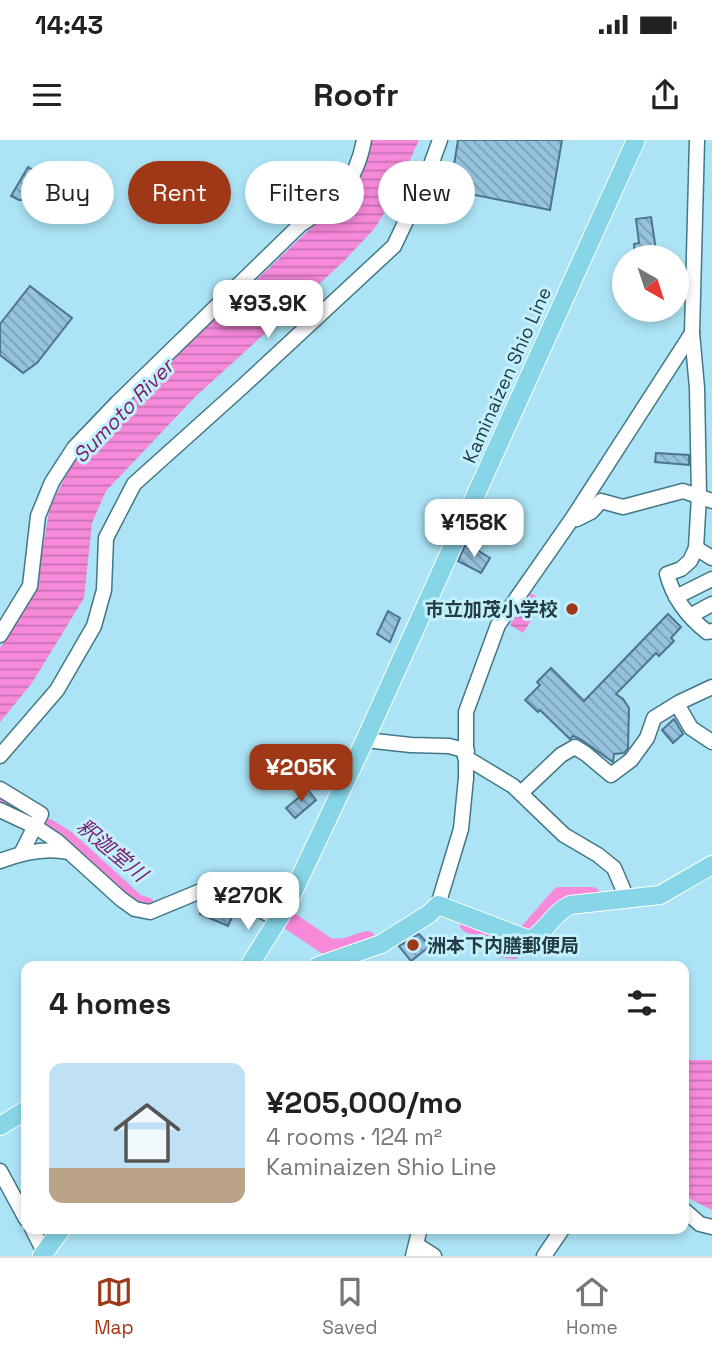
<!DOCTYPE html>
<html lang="en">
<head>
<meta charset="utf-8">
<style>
	body { margin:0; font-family:"Space Grotesk","Noto Sans JP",sans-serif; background:#f6f6f6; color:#222; height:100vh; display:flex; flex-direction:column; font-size:26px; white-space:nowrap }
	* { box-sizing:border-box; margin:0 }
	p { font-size:23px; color:#767676 }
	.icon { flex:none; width:38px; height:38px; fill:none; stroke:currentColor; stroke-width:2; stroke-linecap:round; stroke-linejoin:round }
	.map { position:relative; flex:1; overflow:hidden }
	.panel { position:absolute; left:21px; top:821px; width:668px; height:273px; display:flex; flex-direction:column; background:#fff; border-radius:14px; box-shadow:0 4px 10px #0003 }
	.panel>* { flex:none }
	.guide { position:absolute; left:21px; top:21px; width:670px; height:63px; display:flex; gap:14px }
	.needle { width:46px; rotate:141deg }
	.controls { position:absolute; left:612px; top:105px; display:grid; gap:14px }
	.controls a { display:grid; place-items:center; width:77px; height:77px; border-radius:50%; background:#fff; box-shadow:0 4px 10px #0003; font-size:35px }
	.price { position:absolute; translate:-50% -60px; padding:0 16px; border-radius:14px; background:#fff; color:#222; font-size:23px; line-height:46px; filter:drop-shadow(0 2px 4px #0008) }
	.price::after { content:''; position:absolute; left:50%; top:42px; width:21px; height:16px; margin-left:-10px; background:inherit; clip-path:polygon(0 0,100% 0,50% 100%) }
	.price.active { background:#9f3816; color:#fff }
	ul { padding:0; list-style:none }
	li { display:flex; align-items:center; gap:21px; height:175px; padding:0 28px }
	li span { display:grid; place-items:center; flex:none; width:196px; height:140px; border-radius:14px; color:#555 }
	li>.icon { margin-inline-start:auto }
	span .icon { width:84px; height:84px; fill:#fffc; stroke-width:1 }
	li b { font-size:30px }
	h2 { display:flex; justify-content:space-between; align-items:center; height:84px; padding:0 28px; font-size:30px }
	.tag { padding:0 24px; border-radius:32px; background:#fff; box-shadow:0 4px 10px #0003; font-size:24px; line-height:63px }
	.tag.active { background:#9f3816; color:#fff }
	.status { display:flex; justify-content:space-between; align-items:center; height:49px; padding:0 35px; background:#fff; direction:ltr }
	.status svg { height:19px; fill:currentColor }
	header { display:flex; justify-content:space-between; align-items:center; height:91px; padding:0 28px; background:#fff; font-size:32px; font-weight:800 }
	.tab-bar { display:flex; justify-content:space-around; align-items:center; height:98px; border-top:2px solid #e0e0e0; background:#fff; font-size:19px; color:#767676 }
	.tab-bar a { display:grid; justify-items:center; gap:4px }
	.tab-bar .active { color:#9f3816 }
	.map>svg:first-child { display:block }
</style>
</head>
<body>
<div class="status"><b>14:43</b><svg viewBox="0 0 49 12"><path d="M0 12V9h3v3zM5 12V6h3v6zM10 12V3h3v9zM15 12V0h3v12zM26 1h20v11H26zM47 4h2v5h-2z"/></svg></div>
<header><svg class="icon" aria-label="menu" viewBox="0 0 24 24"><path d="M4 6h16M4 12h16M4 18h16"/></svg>Roofr<svg class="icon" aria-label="share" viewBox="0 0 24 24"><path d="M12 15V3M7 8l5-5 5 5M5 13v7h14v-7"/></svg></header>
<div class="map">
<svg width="712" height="1116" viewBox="0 0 712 1116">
	<defs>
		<pattern id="water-rules" width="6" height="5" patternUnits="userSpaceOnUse" patternTransform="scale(1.75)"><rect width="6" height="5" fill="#f689da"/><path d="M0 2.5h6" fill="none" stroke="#c771b2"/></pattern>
		<pattern id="building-back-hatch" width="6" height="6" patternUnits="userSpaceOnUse" patternTransform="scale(1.75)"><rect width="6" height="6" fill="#96c2de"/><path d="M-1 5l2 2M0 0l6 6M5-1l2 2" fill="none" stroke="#7a9fb6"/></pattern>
	</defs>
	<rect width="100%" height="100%" fill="#ace4f5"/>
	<g fill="url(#water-rules)">
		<polygon points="367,0 419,0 392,60 375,88 342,123 195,257 106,351 92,383 84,458 32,543 0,582 0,508 35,450 50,367 76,316 136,255 332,68"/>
		<polygon points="531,453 543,462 523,493 510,485"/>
		<polygon points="684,920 712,920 712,1070 694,1061 684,1054"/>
	</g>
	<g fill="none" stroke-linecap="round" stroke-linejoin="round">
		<g stroke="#f689da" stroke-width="18">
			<polyline points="0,661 26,675"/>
			<polyline points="48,688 66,699 136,763 146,766"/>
			<polyline points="269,767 330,808 346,807 367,800"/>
			<path d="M469,784C474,786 481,788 485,791C498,800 493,809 513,810L560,756H592"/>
		</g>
	</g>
	<g fill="url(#building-back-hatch)" stroke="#4c7590" stroke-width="2">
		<polygon points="458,0 562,0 550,70 450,50"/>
		<polygon points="28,27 51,40 38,60 19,60 11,56"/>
		<polygon points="651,77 657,117 635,117 634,104 639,103 636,79"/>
		<polygon points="30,146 72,178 37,223 23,233 0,215 0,184"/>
		<polygon points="656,313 689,315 689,325 655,322"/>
		<polygon points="466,403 490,418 481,433 458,421"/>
		<polygon points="388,471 400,478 390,502 377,494"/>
		<polygon points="668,474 681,487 671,498 674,501 659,516 656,513 616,554 623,559 629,568 628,608 624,613 614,614 613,622 580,599 573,596 570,599 540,570 538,572 525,560 540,545 537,542 551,528 584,561"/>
		<polygon points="674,579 683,594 673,603 662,590"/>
		<polygon points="308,650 316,660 295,678 286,668"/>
		<polygon points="204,765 232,777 228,786 200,774"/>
		<polygon points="419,794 430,806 411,821 399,806"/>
	</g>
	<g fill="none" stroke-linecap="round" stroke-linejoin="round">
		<defs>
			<g id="minor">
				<path d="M697,0L692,193L697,248L699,356L696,408L690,421L681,429L667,434C673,457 688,477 707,492L712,491"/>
				<polyline points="574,376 577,379 591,372 601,361 623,367 683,351 712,361"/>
				<polyline points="696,408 712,418"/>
				<polyline points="676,457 712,439"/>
				<polyline points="690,476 712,464"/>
				<path d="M0,495L30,446L38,376L52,342L74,308L118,262L300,85C335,62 356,44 364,0"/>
				<polyline points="677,564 691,588 712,602"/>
				<polyline points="365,600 411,605 449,606 467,611"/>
				<polyline points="0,616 57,550 94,486 104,450 106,398 134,344 242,247 394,106 425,41 440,0"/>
				<polyline points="465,617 513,646 564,695 598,715 614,728 623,749 624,759"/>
				<polyline points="0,649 41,674 21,714"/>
				<polyline points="521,653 561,615 575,607 586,614 611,635 631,620 647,598 654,578 680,562 712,547"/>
				<polyline points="0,670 36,687 57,701 121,759 135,769 150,772 203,750 216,749 226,750 278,780"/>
				<path d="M0,721C21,713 45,707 68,712"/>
				<polyline points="438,765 461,689 466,638 466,572 498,485 574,376 692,193"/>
				<polyline points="0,1031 26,1079"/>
				<polyline points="684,1070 700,1084 712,1087"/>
				<polyline points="32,1088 46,1116"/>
				<polyline points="417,1105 434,1116"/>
				<polyline points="413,1116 420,1088"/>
				<polyline points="544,1116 563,1088"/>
			</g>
			<g id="major">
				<polyline points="249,826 286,767 365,600 636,0"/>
				<path d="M318,826L381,804L429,774L438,765L530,800C546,792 553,773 570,765L660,755L712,725"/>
				<polyline points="0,986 26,970"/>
				<polyline points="42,1116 62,1088"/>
			</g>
		</defs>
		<use href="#minor" stroke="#427886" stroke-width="17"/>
		<use href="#major" stroke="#fff" stroke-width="20"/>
		<use href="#minor" stroke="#fff" stroke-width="14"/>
		<use href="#major" stroke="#87d6e8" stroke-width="18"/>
	</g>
	<g fill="#9f3816" stroke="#c3f0fd" stroke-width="2.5">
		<circle cx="572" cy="469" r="7"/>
		<circle cx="413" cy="805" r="7"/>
	</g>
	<g text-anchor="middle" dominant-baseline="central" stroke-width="6" stroke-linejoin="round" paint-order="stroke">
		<g font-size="19" fill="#243b41" stroke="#c3f0fd">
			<text transform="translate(507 235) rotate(-66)">Kaminaizen Shio Line</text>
		</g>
		<g font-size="19" font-weight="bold" fill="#243b41" stroke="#c3f0fd" text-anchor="end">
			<text x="558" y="469">市立加茂小学校</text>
			<text x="427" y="805" text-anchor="start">洲本下内膳郵便局</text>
		</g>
		<g font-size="21" font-style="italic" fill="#7c1c69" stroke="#c3f0fd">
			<text transform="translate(123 271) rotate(-46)">Sumoto River</text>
			<text transform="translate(112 710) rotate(40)">釈迦堂川</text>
		</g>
	</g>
</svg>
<div class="controls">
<a><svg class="needle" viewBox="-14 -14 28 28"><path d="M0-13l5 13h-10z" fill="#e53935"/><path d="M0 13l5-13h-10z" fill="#767676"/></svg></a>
</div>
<b class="price" style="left:268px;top:200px">¥93.9K</b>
<b class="price" style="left:474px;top:419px">¥158K</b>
<b class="price active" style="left:301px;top:664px">¥205K</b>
<b class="price" style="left:248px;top:792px">¥270K</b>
<div class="guide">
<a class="tag">Buy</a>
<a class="tag active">Rent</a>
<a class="tag">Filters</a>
<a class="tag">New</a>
</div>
<section class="panel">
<h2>4 homes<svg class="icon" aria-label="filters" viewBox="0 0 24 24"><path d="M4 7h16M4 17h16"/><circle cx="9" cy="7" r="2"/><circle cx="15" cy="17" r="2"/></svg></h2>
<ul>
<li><span style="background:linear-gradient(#bfe0f5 75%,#b9a48a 0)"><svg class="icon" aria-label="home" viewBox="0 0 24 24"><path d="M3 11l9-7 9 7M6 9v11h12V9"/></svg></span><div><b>¥205,000/mo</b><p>4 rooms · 124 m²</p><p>Kaminaizen Shio Line</p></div></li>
</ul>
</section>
</div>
<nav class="tab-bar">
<a class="active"><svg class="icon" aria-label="map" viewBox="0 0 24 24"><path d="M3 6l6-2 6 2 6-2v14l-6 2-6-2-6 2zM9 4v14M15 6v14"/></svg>Map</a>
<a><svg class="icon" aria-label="saved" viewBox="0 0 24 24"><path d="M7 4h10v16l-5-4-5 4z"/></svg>Saved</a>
<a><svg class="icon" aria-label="home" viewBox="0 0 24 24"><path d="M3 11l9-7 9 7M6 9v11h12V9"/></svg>Home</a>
</nav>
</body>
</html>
